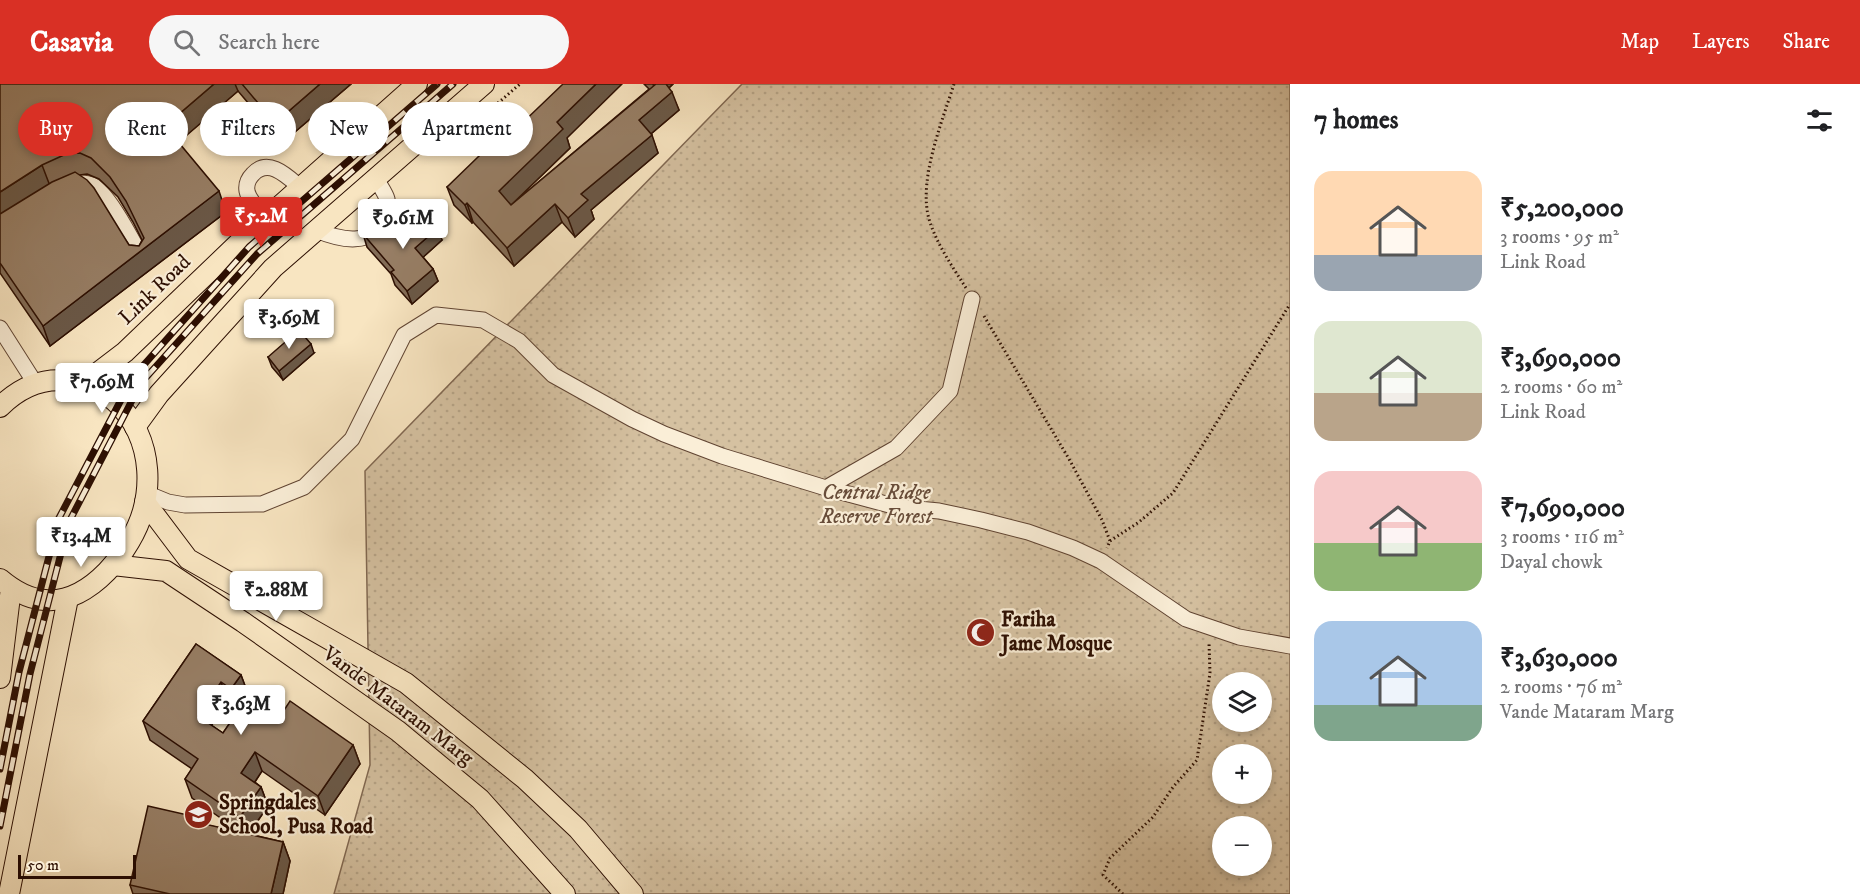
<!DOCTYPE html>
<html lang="en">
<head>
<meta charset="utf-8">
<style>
	body { margin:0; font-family:"IM FELL DW Pica",serif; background:#f6f6f6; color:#202124; height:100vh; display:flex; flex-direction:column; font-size:22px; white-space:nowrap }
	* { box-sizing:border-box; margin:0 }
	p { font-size:20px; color:#757577 }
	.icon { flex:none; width:33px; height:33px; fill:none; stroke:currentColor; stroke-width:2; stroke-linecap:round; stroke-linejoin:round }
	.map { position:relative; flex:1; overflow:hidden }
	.drawer { display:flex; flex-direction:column; background:#fff; width:570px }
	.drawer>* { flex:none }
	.top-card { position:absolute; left:18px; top:18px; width:570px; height:54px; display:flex; gap:12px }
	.controls { position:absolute; left:1212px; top:588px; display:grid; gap:12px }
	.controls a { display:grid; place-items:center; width:60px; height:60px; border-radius:50%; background:#fff; box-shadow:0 3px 9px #0003; font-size:30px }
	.scale { position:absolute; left:18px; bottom:15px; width:118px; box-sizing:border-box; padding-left:6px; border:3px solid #2d0f02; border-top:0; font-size:16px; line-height:21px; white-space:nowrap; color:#2d0f02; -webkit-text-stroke:4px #faeed7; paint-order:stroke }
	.price { position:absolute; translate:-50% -51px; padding:0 14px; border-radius:6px; background:#fff; color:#222; font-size:20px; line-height:39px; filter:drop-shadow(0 2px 3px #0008) }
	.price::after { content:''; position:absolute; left:50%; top:36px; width:18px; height:14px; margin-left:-9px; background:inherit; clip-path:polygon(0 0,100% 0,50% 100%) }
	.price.active { background:#d93025; color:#fff }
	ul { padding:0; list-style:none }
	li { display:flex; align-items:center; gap:18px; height:150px; padding:0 24px }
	li span { display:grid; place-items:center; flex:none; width:168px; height:120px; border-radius:18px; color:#555 }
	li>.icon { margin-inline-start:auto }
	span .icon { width:72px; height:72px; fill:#fffc; stroke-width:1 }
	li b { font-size:26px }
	h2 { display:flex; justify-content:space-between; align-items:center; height:72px; padding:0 24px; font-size:26px }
	.pill { padding:0 21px; border-radius:27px; background:#fff; box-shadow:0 3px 9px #0003; font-size:21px; line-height:54px }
	.pill.active { background:#d93025; color:#fff }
	header { display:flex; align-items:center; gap:36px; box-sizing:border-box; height:84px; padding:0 30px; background:#d93025; color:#fff }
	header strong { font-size:28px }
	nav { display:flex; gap:33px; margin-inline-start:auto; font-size:21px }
	.search { width:420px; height:54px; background:#f6f6f6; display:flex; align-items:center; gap:15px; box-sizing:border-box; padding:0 21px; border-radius:33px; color:#757577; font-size:22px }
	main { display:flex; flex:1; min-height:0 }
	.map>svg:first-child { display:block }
</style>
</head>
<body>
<header>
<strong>Casavia</strong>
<div class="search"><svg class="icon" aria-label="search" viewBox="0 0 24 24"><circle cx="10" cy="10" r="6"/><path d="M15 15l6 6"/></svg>Search here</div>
<nav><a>Map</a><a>Layers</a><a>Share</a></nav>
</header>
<main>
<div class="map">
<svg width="1290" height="810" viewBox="0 0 1290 810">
	<defs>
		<pattern id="park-dots" width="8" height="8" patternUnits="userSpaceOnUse" patternTransform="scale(1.5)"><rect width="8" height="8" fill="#d5c1a1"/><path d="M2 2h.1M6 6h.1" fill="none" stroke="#b7a589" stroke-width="1.8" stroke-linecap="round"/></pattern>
	</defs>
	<rect width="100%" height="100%" fill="#f8e5c1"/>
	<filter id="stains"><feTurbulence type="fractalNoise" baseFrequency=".00333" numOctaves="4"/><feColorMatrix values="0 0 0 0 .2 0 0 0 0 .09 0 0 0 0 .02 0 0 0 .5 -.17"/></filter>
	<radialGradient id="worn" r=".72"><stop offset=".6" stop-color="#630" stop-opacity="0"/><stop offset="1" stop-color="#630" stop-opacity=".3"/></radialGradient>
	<path fill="url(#park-dots)" stroke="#816852" stroke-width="1.5" fill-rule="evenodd" d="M742,0H1290V810H334L370,681L365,387ZM1222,598H1262V638H1222ZM1222,670H1262V710H1222ZM1222,742H1262V782H1222Z"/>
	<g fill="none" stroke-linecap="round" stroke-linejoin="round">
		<defs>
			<g id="minor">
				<path d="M74,101C80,98 85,98 92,101C109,110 132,156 142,174"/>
				<path d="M266,134C260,127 249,117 247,107C246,101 248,95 253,90C269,73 288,93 301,104"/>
				<path d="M316,146C340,156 373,164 385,133C387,128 388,121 387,115C385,108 379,101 376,94"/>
				<polyline points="0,244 35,299"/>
				<polyline points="826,404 896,364 950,307 972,215"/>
				<polyline points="146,409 168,418 185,421 262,420 304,403 352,355 404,251 436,231 483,236 519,257 553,291 632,335 664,350 722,372 826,404 897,423 939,427 981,436 1028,448 1073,464 1101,477 1186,535 1239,553 1290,562"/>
			</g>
			<g id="major">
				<polyline points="83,300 125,268 246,152 417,0"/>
				<path d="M0,323C22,301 48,291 79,299C135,313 158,373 143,427C132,466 90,520 45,516C27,515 13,506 0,495"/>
				<polyline points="135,343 159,310 273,184 484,0"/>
				<polyline points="145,418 188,475 406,599 525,695 578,745 633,810"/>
				<polyline points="113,481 166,487 243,538 398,647 480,715 565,810"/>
				<polyline points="0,594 11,504"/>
				<polyline points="9,810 68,514"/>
			</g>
		</defs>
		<use href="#minor" stroke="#604432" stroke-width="17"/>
		<use href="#major" stroke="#2d0f02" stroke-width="22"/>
		<g stroke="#2d0f02" stroke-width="3" stroke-dasharray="1.5 3" stroke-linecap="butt">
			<path d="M954,0C942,38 918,96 929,135C936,159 952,182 966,204"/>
			<polyline points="434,64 439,70 520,0"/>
			<polyline points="984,232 1069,375 1102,436 1110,457 1107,464"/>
			<polyline points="1110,457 1139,438 1173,409 1290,220"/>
			<polyline points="1123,810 1103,791 1110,774 1153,733 1173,703 1197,676 1210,589 1209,559"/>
		</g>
		<use href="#minor" stroke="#faeed7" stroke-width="15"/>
		<use href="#major" stroke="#f8e5c1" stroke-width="20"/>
		<defs>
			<g id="rail">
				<polyline points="0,685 19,588 59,434 133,293 249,163 437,0"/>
				<polyline points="0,742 30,590 69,438 141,299 257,170 453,0"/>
			</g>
		</defs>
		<use href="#rail" stroke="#2d0f02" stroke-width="7"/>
		<use href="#rail" stroke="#faeed7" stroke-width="4.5" stroke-dasharray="14" stroke-linecap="butt"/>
	</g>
	<g fill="#826c57" stroke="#2d0f02" stroke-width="1.5" fill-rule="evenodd">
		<path d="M0,0H351L282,59L238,7L178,58L226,128L50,262L0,189ZM87,90L99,95L118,113L133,138L142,156L139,162L129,161L79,91Z"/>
		<polygon points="644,0 673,0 669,4 679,26 651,50 658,69 591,126 594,135 575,153 562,138 514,182 473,138 472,139 454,121 447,103 567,54 570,64 511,121 649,5"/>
		<polygon points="415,147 442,156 423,173 433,185 438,197 412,220 395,201 391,190 367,163 363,150 394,149"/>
		<polygon points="314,269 283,296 272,283 268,273"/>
		<path d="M196,560L241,591L248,610L247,612L279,634L353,661L360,680L325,731L262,687L255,698L261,703L268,722L249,750L283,758L290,777L283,810H133L130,801L203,740L242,749L192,714L185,695L192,685L150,656L143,637ZM228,617L237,624L236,625L237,629L223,649L211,641Z"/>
	</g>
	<g fill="#6a5847" stroke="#2d0f02" stroke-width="1.5">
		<polygon points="214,0 235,0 238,7 173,63 165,42"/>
		<polygon points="320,0 351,0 282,59 275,39"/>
		<polygon points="596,0 622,0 567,54 570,64 506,126 499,107 557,38"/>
		<polygon points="653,0 673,0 658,14"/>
		<polygon points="672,8 679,26 646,54 639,36"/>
		<polygon points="652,51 658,69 591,126 594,135 575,153 568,134 581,110"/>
		<polygon points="42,81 50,102 0,133 0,108"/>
		<polygon points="219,107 226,128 50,262 43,242"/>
		<polygon points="467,119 473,138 472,139 465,121"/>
		<polygon points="555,120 562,138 514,182 507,164"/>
		<polygon points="438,144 442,156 419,177 415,164"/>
		<polygon points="433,185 438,197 412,220 407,207"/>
		<polygon points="311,260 314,269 283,296 279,287"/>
		<polygon points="241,591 248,610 238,624 231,605"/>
		<polygon points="221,598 228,617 205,651 198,632"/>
		<polygon points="353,661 360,680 325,731 318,712"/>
		<polygon points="255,668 262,687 248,708 241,689"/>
		<polygon points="261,703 268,722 247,752 240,733"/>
		<polygon points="283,758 290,777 283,810 271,810"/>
	</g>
	<g fill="#977e65" stroke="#2d0f02" stroke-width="1.5">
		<polygon points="0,0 214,0 165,42 219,107 43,242 0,179 0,130 52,98 75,88 87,96 94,104 129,161 139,162 144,154 126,117 110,93 91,74 80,69 66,70 42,81 0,108"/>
		<polygon points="242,0 320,0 275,39"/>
		<polygon points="563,0 596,0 557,38 563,45 499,107 511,121 656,0 666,0 672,8 639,36 652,51 581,110 588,116 568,134 555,120 507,164 467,119 465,121 447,103 511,41 515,46"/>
		<polygon points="429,134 438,144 415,164 433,185 407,207 391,188 394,186 363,150 374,145 383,136 394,149 407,138 415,147"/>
		<polygon points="299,246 311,260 279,287 268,273"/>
		<polygon points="196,560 241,591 231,605 221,598 198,632 223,649 238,627 236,625 246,611 279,634 290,617 353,661 318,712 255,668 241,689 261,703 240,733 185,695 198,675 143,637"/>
		<polygon points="148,722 201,734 200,739 283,758 271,810 170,810 130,801"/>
	</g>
	<defs>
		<symbol id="mosque-disc" viewBox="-11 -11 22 22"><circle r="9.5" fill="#8f2418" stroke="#faeed7"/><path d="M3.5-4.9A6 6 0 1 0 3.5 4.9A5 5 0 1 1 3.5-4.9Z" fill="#fff"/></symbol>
		<symbol id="school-disc" viewBox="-11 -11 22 22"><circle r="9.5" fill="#8f2418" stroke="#faeed7"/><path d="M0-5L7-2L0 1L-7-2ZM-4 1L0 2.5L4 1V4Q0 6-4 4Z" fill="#fff"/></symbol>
	</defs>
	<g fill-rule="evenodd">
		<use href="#mosque-disc" x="964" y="532" width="33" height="33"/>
		<use href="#school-disc" x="182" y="714" width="33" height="33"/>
	</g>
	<g text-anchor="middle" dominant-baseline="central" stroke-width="4.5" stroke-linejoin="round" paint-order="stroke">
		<g font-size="21" fill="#2d0f02" stroke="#faeed7">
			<text transform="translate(155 206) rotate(-44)">Link Road</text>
			<text transform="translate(398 622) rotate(37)">Vande Mataram Marg</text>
		</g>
		<g font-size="21" font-style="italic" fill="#684d3a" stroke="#faeed7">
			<text x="876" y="409">Central Ridge<tspan x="876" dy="24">Reserve Forest</tspan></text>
		</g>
		<g font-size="21" font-weight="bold" fill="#2d0f02" stroke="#faeed7" text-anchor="start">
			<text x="1001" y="536">Fariha<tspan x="1001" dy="24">Jame Mosque</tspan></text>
			<text x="219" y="719">Springdales<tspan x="219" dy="24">School, Pusa Road</tspan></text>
		</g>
	</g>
	<rect width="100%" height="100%" filter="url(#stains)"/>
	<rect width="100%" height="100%" fill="url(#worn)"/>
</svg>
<div class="controls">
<a><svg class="icon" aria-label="layers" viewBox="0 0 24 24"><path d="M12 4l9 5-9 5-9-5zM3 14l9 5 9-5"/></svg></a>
<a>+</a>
<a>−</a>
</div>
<div class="scale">50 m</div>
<b class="price active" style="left:261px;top:164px">₹5.2M</b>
<b class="price" style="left:403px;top:166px">₹9.61M</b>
<b class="price" style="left:289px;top:266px">₹3.69M</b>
<b class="price" style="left:102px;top:330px">₹7.69M</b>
<b class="price" style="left:81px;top:484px">₹13.4M</b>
<b class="price" style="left:276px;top:538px">₹2.88M</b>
<b class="price" style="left:241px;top:652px">₹3.63M</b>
<div class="top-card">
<a class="pill active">Buy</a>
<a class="pill">Rent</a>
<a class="pill">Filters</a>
<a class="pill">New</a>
<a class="pill">Apartment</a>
</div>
</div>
<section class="drawer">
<h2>7 homes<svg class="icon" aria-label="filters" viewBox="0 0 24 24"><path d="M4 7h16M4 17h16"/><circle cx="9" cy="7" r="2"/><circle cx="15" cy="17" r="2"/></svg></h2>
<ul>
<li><span style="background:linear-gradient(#ffd9b3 70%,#9aa5b1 0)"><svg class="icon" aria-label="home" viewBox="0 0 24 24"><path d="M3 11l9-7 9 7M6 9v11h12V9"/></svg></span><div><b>₹5,200,000</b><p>3 rooms · 95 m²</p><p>Link Road</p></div></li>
<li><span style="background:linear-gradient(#dfe7d0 60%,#b9a48a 0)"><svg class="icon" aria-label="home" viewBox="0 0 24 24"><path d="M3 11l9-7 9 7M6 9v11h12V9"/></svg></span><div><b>₹3,690,000</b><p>2 rooms · 60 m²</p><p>Link Road</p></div></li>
<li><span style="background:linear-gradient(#f6c9c9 60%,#8fb573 0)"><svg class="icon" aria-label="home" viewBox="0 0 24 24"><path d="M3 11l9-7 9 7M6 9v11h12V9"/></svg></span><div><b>₹7,690,000</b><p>3 rooms · 116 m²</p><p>Dayal chowk</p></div></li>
<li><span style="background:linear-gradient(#a9c7e8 70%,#7fa58c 0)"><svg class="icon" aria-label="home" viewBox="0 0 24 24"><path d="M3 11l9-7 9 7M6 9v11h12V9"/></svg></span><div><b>₹3,630,000</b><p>2 rooms · 76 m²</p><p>Vande Mataram Marg</p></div></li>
</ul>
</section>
</main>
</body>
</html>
